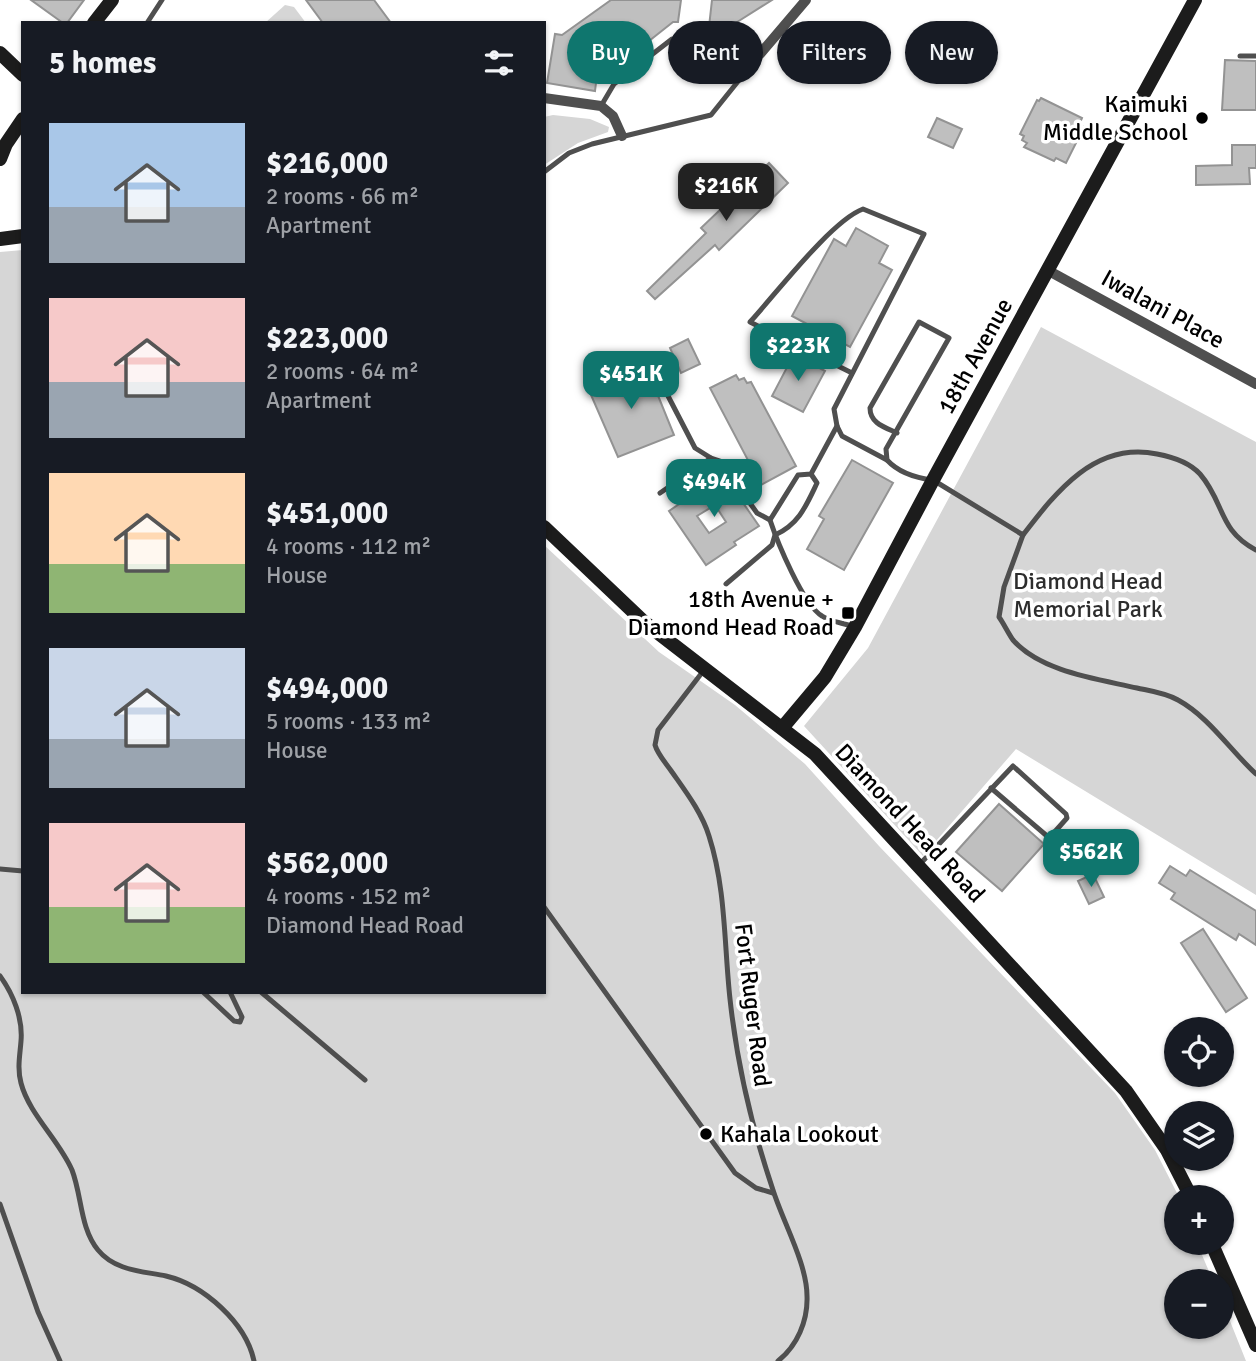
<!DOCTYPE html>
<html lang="en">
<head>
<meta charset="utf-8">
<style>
	body { margin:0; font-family:Signika,sans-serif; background:#20242c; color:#f1f3f6; height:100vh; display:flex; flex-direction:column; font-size:26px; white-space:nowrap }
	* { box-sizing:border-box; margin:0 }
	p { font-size:23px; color:#9ea1a6 }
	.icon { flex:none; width:38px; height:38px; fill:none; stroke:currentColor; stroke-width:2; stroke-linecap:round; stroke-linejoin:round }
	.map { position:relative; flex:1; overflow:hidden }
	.drawer { position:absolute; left:21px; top:21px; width:525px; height:973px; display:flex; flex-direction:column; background:#171b24; border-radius:0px; box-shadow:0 2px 5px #0004 }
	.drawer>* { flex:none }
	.hud { position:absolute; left:567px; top:21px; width:583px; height:63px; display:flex; gap:14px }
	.fabs { position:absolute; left:1164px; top:1017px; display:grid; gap:14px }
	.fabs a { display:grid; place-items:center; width:70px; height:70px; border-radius:50%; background:#171b24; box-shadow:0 2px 5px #0004; font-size:35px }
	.price { position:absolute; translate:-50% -60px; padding:0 16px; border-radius:14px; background:#0f766e; color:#fff; font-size:23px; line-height:46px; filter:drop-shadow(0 2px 4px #0008) }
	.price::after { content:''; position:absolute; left:50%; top:42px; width:21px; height:16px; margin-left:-10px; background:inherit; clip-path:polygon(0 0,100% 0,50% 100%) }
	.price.on { background:#222; color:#fff }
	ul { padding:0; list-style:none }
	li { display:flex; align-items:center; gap:21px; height:175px; padding:0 28px }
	li span { display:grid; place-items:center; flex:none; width:196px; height:140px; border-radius:0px; color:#555 }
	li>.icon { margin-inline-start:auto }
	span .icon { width:84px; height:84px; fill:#fffc; stroke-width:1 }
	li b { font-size:30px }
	h2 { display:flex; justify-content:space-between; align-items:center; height:84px; padding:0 28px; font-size:30px }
	.tag { padding:0 24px; border-radius:32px; background:#171b24; box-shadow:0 2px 5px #0004; font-size:24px; line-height:63px }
	.tag.on { background:#0f766e; color:#fff }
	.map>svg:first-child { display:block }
</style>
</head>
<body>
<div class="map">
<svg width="1256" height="1361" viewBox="0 0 1256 1361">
	<rect width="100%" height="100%" fill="#fff"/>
	<g fill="#d6d6d6">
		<polygon points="285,5 294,7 306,23 265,23"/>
		<polygon points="553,115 590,119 609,127 608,132 578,143 544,165 544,117"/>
		<polygon points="23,250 23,992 544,992 544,545 659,652 735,705 805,764 879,846 1115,1093 1155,1150 1179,1197 1176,1197 1176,1242 1197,1243 1213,1281 1176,1281 1176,1326 1222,1326 1222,1301 1246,1361 0,1361 0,252"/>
		<polygon points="1041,327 1256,442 1256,895 1016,749 923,856 804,726 868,648"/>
	</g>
	<g fill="#bfbfbf" stroke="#939393" stroke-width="2" fill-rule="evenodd">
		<polygon points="31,0 84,0 67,23 63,23"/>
		<polygon points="306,0 374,0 391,23 323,23"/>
		<polygon points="611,0 681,0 678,22 673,22 596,83 595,91 547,83 555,34 562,35"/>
		<polygon points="712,0 772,0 734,24 733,30 709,27"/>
		<polygon points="1225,60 1256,61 1256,110 1222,110"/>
		<polygon points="1041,98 1082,118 1079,125 1084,127 1066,163 1056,158 1054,161 1024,147 1027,143 1022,140 1024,136 1020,134 1037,100 1039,101"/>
		<polygon points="937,118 962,129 953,148 928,137"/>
		<polygon points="1232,145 1256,145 1256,168 1249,168 1250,184 1196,185 1196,166 1232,165"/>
		<polygon points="769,163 788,183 719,250 715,245 655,299 647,291 706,233 701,228"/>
		<polygon points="856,228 888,246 879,263 892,270 850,347 792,316 834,239 846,246"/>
		<polygon points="688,339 700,364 681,373 670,348"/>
		<polygon points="794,354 825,371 803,412 772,396"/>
		<polygon points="646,366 674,435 618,457 588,388"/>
		<polygon points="736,375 739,380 744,378 747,383 751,382 796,466 761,485 710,388"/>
		<polygon points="852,460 893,483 844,570 807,549 824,519 819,516"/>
		<path d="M723,474L759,526L734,542L736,545L706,565L669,511ZM715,505L726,522L709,533L697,516Z"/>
		<polygon points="999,804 1044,844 1002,891 956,852"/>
		<polygon points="1170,866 1186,876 1190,870 1256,911 1256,945 1239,934 1236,940 1171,899 1175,893 1159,883"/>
		<polygon points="1093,874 1104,897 1089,904 1078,881"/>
		<polygon points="1203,929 1247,998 1226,1012 1181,943"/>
	</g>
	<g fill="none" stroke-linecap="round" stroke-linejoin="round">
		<g stroke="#4f4f4f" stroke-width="5">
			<polyline points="147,23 162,0"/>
			<polyline points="1240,56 1256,56"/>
			<polyline points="544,172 569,153 592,144 711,115 760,54 747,48 672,39 614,84 601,106"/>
			<polyline points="653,367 695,448 711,458"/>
			<path d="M852,373L750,322C776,294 831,221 863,209L924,234L834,409L837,426L842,436L887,460"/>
			<path d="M897,433C884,427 870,423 870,408L919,322L949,338L886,449L887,460C899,473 916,478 933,480L1023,535C1056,492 1095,441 1157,454C1173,457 1189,462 1200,474C1225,503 1218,530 1256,550"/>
			<polyline points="660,493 711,458 720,461 757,513 770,520 798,475 811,474 837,426"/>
			<path d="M770,520C777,541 803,605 822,616C831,622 844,623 854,627"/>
			<path d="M1023,535L1004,587L999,617C1004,624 1008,633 1013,640C1041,672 1098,679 1137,688C1151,691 1166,693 1178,700C1209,717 1230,750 1256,774"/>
			<path d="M726,584L772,545L775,535C799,524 806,506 817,483L811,474"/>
			<path d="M704,670L658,730L655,745C658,755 666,763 672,772C686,792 702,813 709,836C726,889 724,944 730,999C737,1064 752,1128 773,1190C783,1222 807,1264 807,1296C808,1321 797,1346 778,1361"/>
			<polyline points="920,864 1013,766 1066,814 1067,818 1051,836 1047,836 991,788"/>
			<polyline points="0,869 23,871"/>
			<polyline points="544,907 735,1173 756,1188 773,1193"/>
			<path d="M0,976C13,994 23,1018 21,1041C20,1055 17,1068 21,1083C29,1114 59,1140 72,1170C82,1196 80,1228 98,1250C115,1271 143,1271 166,1276C204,1285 246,1323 254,1361"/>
			<polyline points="203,992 234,1021 240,1022 242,1017 230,992"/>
			<polyline points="261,992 365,1080"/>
			<polyline points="0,1204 38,1312 60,1361"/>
		</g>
		<g stroke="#4f4f4f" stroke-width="10">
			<polyline points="760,54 806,0"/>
			<polyline points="544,98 601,106 613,116 622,136"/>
			<polyline points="1049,271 1256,384"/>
		</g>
		<g stroke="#1c1c1c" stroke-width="14">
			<polyline points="94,23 112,0"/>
			<polyline points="0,53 23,75"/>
			<polyline points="0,159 6,144 23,119"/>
			<polyline points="0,239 23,236"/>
			<polyline points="544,527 644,622 815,754 1126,1091 1167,1150 1191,1197"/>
			<polyline points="783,727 825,677 855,627 933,480 1195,0"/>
			<polyline points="1211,1242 1256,1345"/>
		</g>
	</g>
	<g fill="#000" stroke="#fff" stroke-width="2.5">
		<circle cx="1202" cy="118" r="7"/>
		<rect x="841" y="606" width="14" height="14" rx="3.5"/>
		<circle cx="706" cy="1134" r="7"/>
	</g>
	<g text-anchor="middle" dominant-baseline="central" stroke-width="7" stroke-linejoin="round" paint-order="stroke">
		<g font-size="24" fill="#000" stroke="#fff" text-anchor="end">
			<text x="1188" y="104">Kaimuki<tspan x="1188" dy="28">Middle School</tspan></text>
			<text x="834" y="599">18th Avenue +<tspan x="834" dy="28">Diamond Head Road</tspan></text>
			<text x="720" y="1134" text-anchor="start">Kahala Lookout</text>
		</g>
		<g font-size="24" fill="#000" stroke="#fff">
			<text transform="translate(1163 309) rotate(29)">Iwalani Place</text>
			<text transform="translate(975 356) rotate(-61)">18th Avenue</text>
			<text transform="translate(910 823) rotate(47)">Diamond Head Road</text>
			<text transform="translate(753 1005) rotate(83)">Fort Ruger Road</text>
		</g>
		<g font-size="24" fill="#2d2d2d" stroke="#fff">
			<text x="1088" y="581">Diamond Head<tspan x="1088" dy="28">Memorial Park</tspan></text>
		</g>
	</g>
</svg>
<div class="fabs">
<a><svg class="icon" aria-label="locate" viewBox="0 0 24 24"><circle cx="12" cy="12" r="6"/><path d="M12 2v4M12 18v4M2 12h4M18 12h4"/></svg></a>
<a><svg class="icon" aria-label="layers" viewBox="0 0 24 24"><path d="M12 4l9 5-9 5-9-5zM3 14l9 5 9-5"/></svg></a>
<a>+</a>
<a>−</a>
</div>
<b class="price on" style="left:726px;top:223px">$216K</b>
<b class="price" style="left:798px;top:383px">$223K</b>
<b class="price" style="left:631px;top:411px">$451K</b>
<b class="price" style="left:714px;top:519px">$494K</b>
<b class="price" style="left:1091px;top:889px">$562K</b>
<div class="hud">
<a class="tag on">Buy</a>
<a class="tag">Rent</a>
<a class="tag">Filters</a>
<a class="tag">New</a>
</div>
<section class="drawer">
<h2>5 homes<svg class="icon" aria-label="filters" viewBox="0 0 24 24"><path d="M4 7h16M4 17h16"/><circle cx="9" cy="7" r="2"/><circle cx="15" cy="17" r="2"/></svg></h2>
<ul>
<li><span style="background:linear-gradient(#a9c7e8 60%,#9aa5b1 0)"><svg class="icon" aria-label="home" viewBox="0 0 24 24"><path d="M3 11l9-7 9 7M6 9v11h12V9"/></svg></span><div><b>$216,000</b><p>2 rooms · 66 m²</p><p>Apartment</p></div></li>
<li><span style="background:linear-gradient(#f6c9c9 60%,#9aa5b1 0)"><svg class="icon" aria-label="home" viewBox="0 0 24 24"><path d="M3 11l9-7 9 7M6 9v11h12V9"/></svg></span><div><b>$223,000</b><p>2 rooms · 64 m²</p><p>Apartment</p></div></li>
<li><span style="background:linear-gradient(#ffd9b3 65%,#8fb573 0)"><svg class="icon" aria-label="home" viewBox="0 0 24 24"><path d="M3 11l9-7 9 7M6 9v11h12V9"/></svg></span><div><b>$451,000</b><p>4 rooms · 112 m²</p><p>House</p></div></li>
<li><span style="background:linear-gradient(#c9d6e8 65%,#9aa5b1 0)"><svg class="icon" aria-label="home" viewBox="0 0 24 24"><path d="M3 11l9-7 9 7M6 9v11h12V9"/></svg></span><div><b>$494,000</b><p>5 rooms · 133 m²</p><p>House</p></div></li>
<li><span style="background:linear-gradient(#f6c9c9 60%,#8fb573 0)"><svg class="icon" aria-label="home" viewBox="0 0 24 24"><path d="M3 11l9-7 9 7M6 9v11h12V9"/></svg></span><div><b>$562,000</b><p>4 rooms · 152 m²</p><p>Diamond Head Road</p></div></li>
</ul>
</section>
</div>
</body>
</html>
